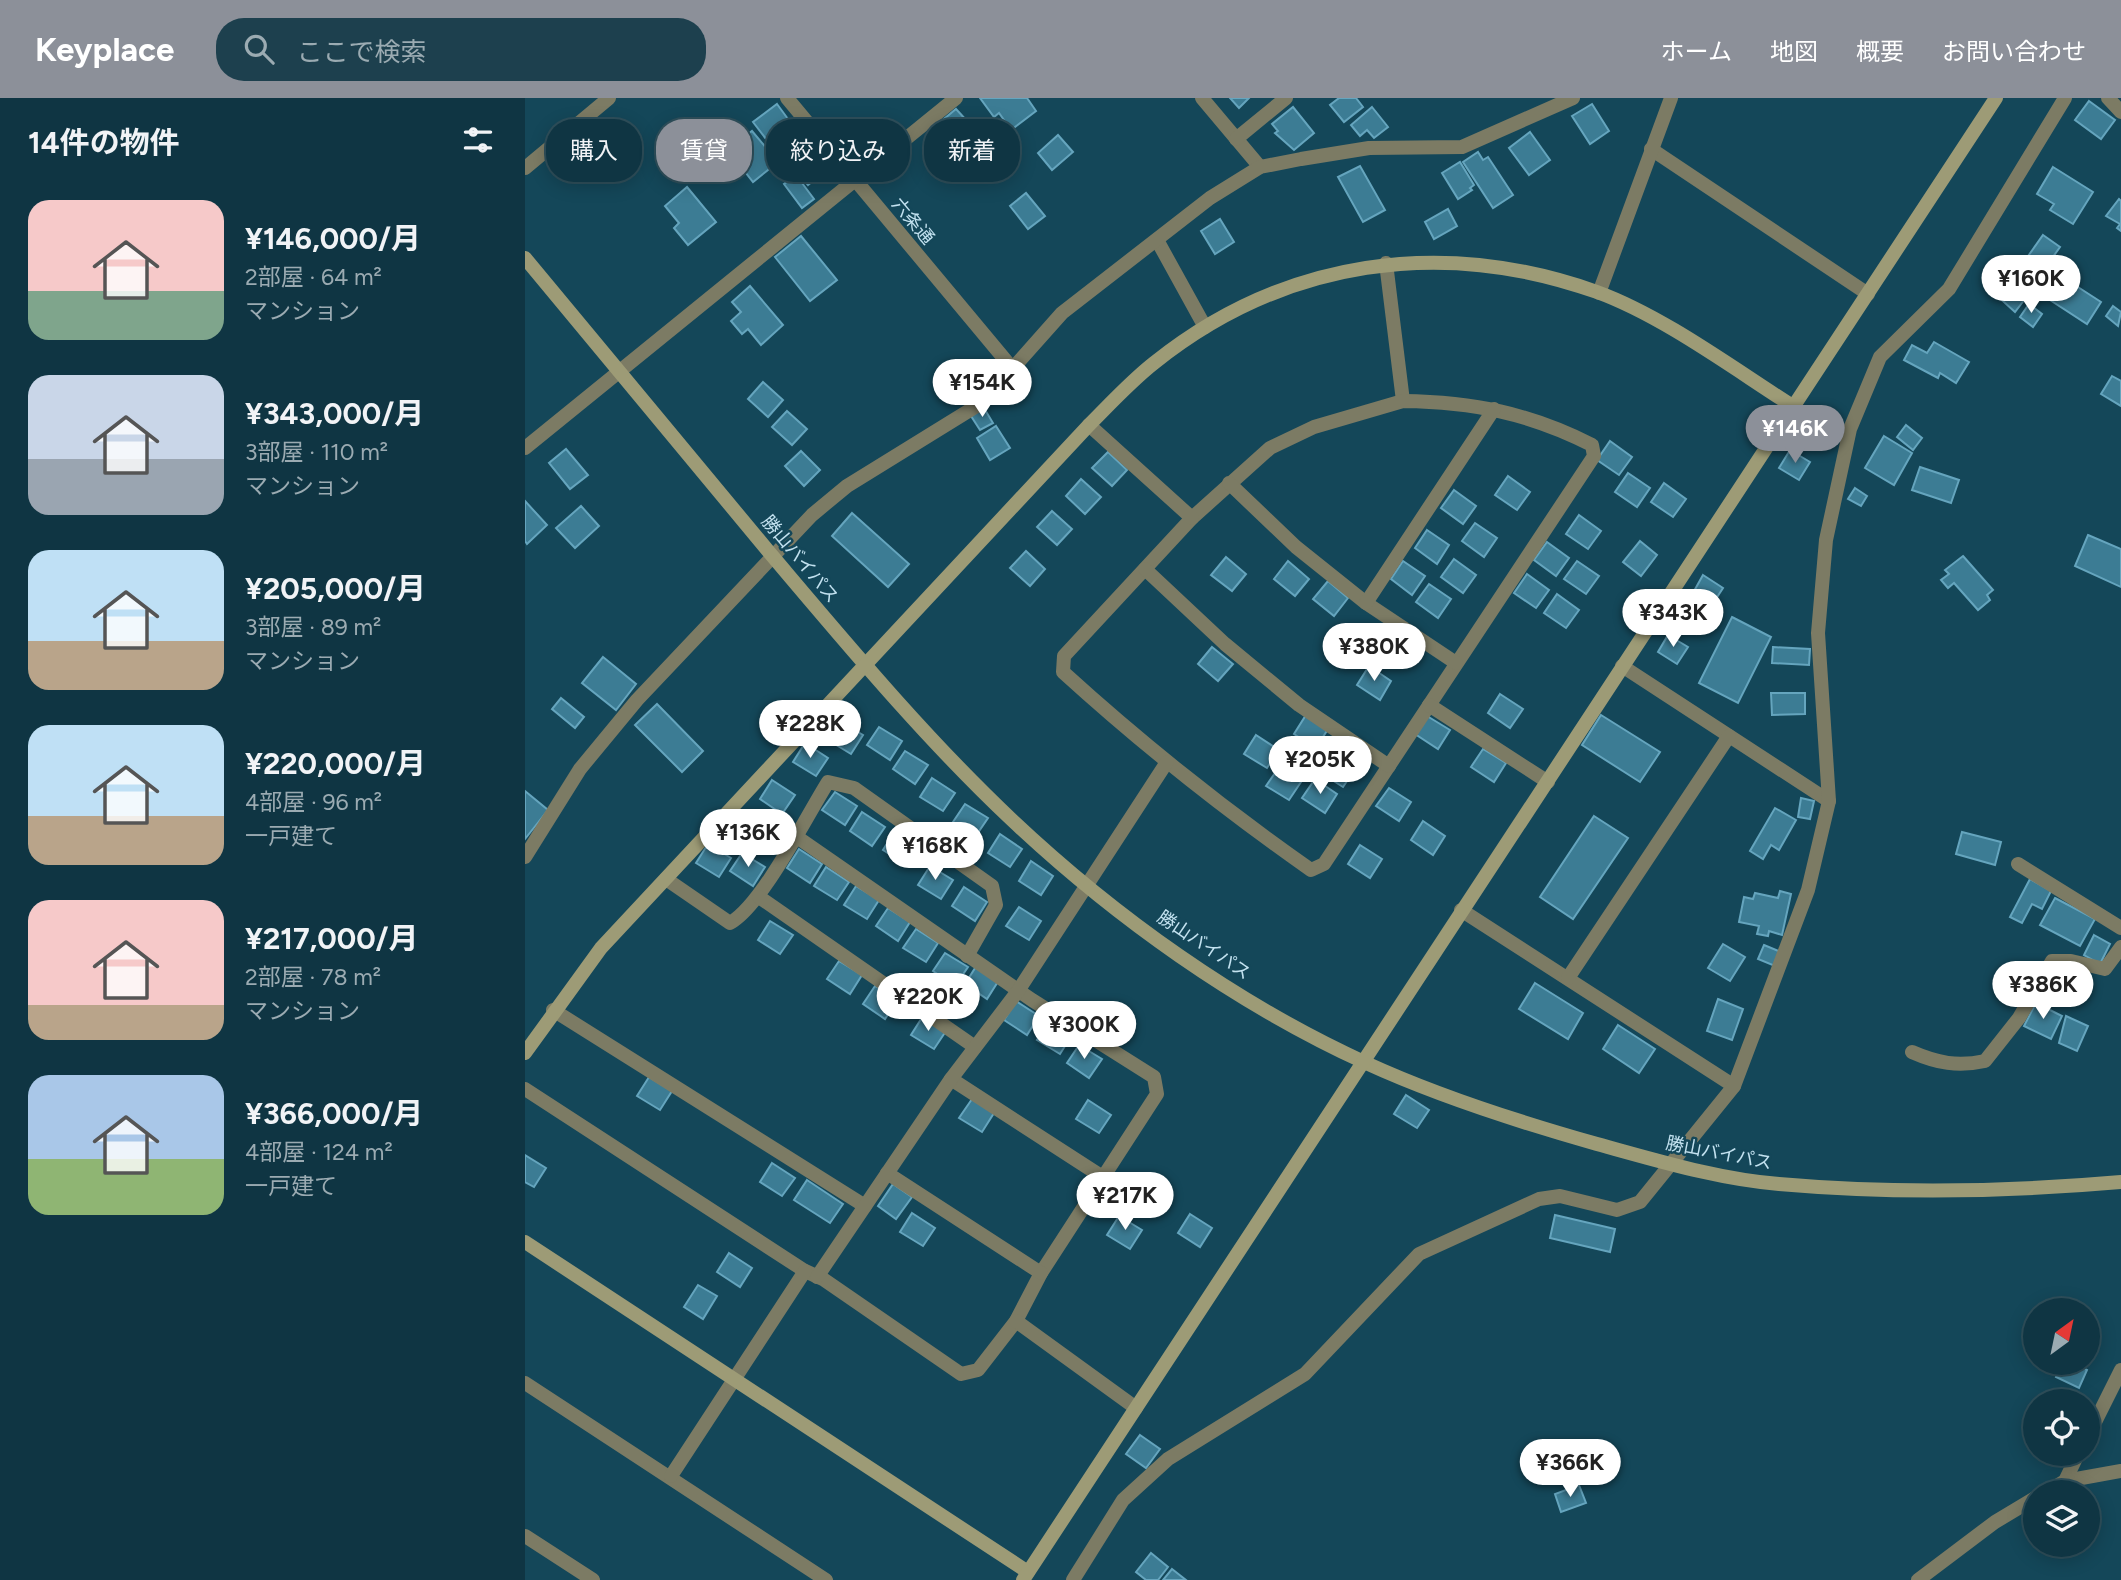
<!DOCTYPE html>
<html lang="ja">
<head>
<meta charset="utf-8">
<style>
	body { margin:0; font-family:Figtree,"Noto Sans JP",sans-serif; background:#1d404e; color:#f1f3f6; height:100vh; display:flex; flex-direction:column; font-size:26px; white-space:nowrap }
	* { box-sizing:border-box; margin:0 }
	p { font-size:23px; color:#9babb2 }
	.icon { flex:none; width:38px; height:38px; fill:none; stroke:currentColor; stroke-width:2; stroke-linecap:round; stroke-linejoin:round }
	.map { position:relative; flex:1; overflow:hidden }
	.details { display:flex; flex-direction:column; background:#0f3543; width:525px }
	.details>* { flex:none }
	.guide { position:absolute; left:21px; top:21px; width:665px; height:63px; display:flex; gap:14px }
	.needle { width:46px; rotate:33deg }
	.tools { position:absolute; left:1498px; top:1200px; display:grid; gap:14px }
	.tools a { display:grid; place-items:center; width:77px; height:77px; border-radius:50%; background:#0f3543; box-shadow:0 4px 18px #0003,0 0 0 2px #2f505c; font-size:35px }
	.price { position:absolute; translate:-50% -60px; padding:0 16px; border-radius:24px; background:#fff; color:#222; font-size:23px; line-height:46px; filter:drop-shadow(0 2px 4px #0008) }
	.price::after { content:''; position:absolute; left:50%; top:42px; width:21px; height:16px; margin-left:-10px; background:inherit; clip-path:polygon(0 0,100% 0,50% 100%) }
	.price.selected { background:#8c9099; color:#fff }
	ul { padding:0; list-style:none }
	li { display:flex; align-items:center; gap:21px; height:175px; padding:0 28px }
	li span { display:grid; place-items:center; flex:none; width:196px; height:140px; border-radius:21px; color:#555 }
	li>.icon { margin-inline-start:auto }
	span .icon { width:84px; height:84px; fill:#fffc; stroke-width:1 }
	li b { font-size:30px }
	h2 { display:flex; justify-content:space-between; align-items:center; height:84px; padding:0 28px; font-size:30px }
	.chip { padding:0 24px; border-radius:28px; background:#0f3543; box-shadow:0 4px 18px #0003,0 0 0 2px #2f505c; font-size:24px; line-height:63px }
	.chip.selected { background:#8c9099; color:#fff }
	header { display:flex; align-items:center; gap:42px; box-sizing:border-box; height:98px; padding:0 35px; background:#8c9099; color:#fff }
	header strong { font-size:33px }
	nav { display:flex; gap:38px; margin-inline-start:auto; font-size:24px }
	.search { width:490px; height:63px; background:#1d404e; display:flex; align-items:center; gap:18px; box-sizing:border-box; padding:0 24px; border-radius:28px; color:#9babb2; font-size:26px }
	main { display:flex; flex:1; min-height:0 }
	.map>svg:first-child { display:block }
</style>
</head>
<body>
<header>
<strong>Keyplace</strong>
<div class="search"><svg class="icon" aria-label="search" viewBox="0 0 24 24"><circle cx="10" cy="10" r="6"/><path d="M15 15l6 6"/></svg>ここで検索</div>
<nav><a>ホーム</a><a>地図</a><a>概要</a><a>お問い合わせ</a></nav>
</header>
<main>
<section class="details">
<h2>14件の物件<svg class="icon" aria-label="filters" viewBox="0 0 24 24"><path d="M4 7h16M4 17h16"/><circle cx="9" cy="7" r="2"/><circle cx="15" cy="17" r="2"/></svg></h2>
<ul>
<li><span style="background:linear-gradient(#f6c9c9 65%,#7fa58c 0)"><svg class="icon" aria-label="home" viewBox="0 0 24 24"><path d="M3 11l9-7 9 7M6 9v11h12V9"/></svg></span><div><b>¥146,000/月</b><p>2部屋 · 64 m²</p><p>マンション</p></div></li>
<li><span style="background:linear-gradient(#c9d6e8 60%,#9aa5b1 0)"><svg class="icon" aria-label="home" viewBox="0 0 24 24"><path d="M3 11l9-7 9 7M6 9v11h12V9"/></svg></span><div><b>¥343,000/月</b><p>3部屋 · 110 m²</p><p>マンション</p></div></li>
<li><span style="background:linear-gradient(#bfe0f5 65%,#b9a48a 0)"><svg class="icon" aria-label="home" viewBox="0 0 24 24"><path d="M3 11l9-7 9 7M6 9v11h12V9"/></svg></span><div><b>¥205,000/月</b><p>3部屋 · 89 m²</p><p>マンション</p></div></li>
<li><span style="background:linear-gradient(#bfe0f5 65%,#b9a48a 0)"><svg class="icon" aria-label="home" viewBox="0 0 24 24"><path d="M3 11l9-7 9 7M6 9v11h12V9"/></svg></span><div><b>¥220,000/月</b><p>4部屋 · 96 m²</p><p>一戸建て</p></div></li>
<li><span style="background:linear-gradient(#f6c9c9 75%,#b9a48a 0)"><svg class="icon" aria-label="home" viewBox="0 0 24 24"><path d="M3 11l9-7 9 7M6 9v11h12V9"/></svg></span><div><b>¥217,000/月</b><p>2部屋 · 78 m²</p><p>マンション</p></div></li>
<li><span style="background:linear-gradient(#a9c7e8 60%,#8fb573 0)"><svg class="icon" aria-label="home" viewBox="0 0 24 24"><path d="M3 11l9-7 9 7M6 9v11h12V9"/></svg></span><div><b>¥366,000/月</b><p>4部屋 · 124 m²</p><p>一戸建て</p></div></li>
</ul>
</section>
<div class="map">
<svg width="1596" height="1482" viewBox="0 0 1596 1482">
	<rect width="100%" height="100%" fill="#144759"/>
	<g fill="#3c7c94" stroke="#65a5be" stroke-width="2">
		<polygon points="455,0 502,0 511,13 486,32 474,15 469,19"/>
		<polygon points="705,0 724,0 714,10"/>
		<polygon points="814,0 831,0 838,9 819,24 805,7"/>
		<polygon points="1564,3 1590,22 1576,41 1550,22"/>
		<polygon points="252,6 274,36 251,54 228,24"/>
		<polygon points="1067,6 1084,33 1065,46 1047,18"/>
		<polygon points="768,9 789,35 769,52 750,35 753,33 747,26"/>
		<polygon points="847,9 863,29 849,40 842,32 835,38 826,27"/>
		<polygon points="431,11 442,23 423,38 413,26"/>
		<polygon points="444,24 473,58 448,79 444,74 439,78 429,66 434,62 419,45"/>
		<polygon points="227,33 253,64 228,84 203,52"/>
		<polygon points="1005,34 1025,62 1004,77 984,50"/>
		<polygon points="533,37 548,54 527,72 513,55"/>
		<polygon points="283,48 302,71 283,87 264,64"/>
		<polygon points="953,54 958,62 963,59 988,97 968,110 938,64"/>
		<polygon points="935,64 949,87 945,90 947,92 933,101 917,75"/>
		<polygon points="835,68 860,112 838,124 813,79"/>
		<polygon points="1528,69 1568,94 1548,126 1525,112 1529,106 1512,96"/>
		<polygon points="271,77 289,101 277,110 259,86"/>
		<polygon points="162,89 191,124 163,147 149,130 154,125 140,108"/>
		<polygon points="501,95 520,118 503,131 485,108"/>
		<polygon points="1594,101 1596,103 1596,133 1592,130 1595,126 1581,118"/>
		<polygon points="923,111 932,128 909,141 900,124"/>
		<polygon points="695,121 709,144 690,156 676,133"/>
		<polygon points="1518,137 1535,149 1518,173 1501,161"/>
		<polygon points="276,138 312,182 285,203 250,159"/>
		<polygon points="1477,161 1499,179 1502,175 1513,184 1490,214 1458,185"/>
		<polygon points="1539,180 1576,204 1562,226 1525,202"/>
		<polygon points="225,188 258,227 236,247 223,231 217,236 206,223 216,214 207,204"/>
		<polygon points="1504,206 1517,216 1508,229 1495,219"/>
		<polygon points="1588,208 1596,214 1593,228 1581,218"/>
		<polygon points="1409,244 1444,264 1431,285 1415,275 1413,280 1379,262 1387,247 1402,255"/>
		<polygon points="1587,278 1596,283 1596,308 1576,296"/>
		<polygon points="238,284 258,302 243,319 223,301"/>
		<polygon points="459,310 468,325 455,332 446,318"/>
		<polygon points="262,313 282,331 267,347 247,329"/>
		<polygon points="1381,327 1397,340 1388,352 1372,339"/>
		<polygon points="471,328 485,350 465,362 452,340"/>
		<polygon points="1359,338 1387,355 1369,387 1340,370"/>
		<polygon points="1085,343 1107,359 1094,377 1072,362"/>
		<polygon points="41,351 63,377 45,391 24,365"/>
		<polygon points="1265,352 1285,364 1274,382 1254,370"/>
		<polygon points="276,353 295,372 279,388 260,368"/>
		<polygon points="583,354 602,372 587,388 567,370"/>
		<polygon points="1395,369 1434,382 1426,405 1387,392"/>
		<polygon points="1103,375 1125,390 1112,409 1090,394"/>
		<polygon points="983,378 1005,394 992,412 970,397"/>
		<polygon points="556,381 576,399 560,416 541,398"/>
		<polygon points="1139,385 1161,401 1148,419 1126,404"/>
		<polygon points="1330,390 1342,398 1336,408 1323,401"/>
		<polygon points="929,392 951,408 938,426 916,410"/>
		<polygon points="0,403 22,427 2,446 0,443"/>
		<polygon points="56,408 74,428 50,450 31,430"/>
		<polygon points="527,413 547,431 532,447 512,429"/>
		<polygon points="327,415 384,466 363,489 307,438"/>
		<polygon points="1054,417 1076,433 1063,451 1041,436"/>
		<polygon points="950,425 972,440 959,459 937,443"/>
		<polygon points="902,432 924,447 912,466 890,450"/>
		<polygon points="1563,437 1596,451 1596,489 1550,468"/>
		<polygon points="1115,443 1132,457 1116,478 1098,464"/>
		<polygon points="1022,444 1044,460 1031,478 1009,462"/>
		<polygon points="501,453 520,471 505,488 485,470"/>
		<polygon points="1438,458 1468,492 1462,497 1465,502 1453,512 1429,485 1423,490 1416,482 1424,476 1420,472"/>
		<polygon points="701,459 721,476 707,493 686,477"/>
		<polygon points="929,461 951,477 938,495 916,479"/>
		<polygon points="763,463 784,481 770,498 749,481"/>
		<polygon points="878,463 900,478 887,497 866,481"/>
		<polygon points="1052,463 1074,478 1061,496 1039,481"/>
		<polygon points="1002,476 1024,492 1011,510 989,495"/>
		<polygon points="1178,477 1198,490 1187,507 1168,495"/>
		<polygon points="803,483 823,500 809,518 788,501"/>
		<polygon points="904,486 926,501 913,520 891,504"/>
		<polygon points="1032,496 1054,512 1041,530 1019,515"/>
		<polygon points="1162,506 1182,519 1171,536 1151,524"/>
		<polygon points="1207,519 1246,539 1213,605 1174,585"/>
		<polygon points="1143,537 1163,549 1152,566 1133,554"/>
		<polygon points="687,549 708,566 693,583 673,566"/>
		<polygon points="1248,549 1285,551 1284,567 1247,565"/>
		<polygon points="78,559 111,586 91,612 57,585"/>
		<polygon points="844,568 866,583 855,602 832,587"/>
		<polygon points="1246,595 1280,595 1280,616 1247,617"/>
		<polygon points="975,596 998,611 985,630 963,615"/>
		<polygon points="36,600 59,619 50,630 27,611"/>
		<polygon points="132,606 178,653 157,674 110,627"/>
		<polygon points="781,617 803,631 791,650 769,636"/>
		<polygon points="1076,617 1135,654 1115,684 1057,647"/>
		<polygon points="902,618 925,632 913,651 890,636"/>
		<polygon points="315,623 338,637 326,656 303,642"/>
		<polygon points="354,629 377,643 365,662 342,647"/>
		<polygon points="731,637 754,652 742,670 719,656"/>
		<polygon points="280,645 303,660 291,678 268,664"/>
		<polygon points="958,651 981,665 969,684 946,669"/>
		<polygon points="380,653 403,667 390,686 368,671"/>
		<polygon points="808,656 831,670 818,689 796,675"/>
		<polygon points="754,669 776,684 764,702 741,688"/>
		<polygon points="407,680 430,695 418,713 395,699"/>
		<polygon points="790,681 812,696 800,715 777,700"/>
		<polygon points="247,682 270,697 257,716 235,701"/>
		<polygon points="864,690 886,704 874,723 851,708"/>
		<polygon points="0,693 23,712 0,741"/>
		<polygon points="310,694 332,708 320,727 297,712"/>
		<polygon points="1276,700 1289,703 1285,721 1273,719"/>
		<polygon points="440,706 463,720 450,739 428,724"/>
		<polygon points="1250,710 1271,722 1254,752 1246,747 1238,761 1225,753"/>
		<polygon points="337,714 360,729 347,748 325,733"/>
		<polygon points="219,715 242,730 229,749 207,734"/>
		<polygon points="1069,718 1103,740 1048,821 1015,799"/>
		<polygon points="898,723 920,738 908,757 886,742"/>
		<polygon points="370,733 393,748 380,766 358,752"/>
		<polygon points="1437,734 1476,744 1470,767 1431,756"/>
		<polygon points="475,736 497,751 485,769 463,755"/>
		<polygon points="183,746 206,760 194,779 171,765"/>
		<polygon points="835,747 857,761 845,780 823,766"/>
		<polygon points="274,751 297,766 285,785 262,770"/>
		<polygon points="217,755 240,769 228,788 205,773"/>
		<polygon points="506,763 528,778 516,797 494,783"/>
		<polygon points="405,768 428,782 416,801 393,787"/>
		<polygon points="301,769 324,784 312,802 289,788"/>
		<polygon points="1505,781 1526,793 1517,811 1507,806 1497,825 1485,819"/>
		<polygon points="331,788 354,802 342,821 319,807"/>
		<polygon points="439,789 462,804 450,823 427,808"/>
		<polygon points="1255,793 1266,796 1257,837 1244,833 1243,838 1232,836 1234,828 1214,824 1219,799 1228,801 1230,795 1253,800"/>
		<polygon points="1530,800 1570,821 1555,848 1515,827"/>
		<polygon points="494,809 516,823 504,842 481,828"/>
		<polygon points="363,810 385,824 373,843 351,828"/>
		<polygon points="245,823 268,837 255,856 233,842"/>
		<polygon points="391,831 413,845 401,864 378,850"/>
		<polygon points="1569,837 1585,846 1575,866 1559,857"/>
		<polygon points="1198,846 1220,859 1205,883 1183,870"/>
		<polygon points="1239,847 1256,854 1250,868 1233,861"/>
		<polygon points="420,855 443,869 430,888 408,873"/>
		<polygon points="314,863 337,877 325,896 302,881"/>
		<polygon points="452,867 474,882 462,901 440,886"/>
		<polygon points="1531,867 1562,881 1552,903 1521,889"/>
		<polygon points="1010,885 1058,915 1043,941 994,911"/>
		<polygon points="350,888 373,902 360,921 338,906"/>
		<polygon points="1193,901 1218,911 1207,942 1182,933"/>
		<polygon points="491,903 514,918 502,937 479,922"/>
		<polygon points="1511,905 1537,918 1526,941 1499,928"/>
		<polygon points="398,918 421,933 409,951 386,937"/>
		<polygon points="1541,918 1563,928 1552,953 1534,945"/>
		<polygon points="524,923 547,937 535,956 512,942"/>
		<polygon points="1093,927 1130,951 1114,975 1078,951"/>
		<polygon points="554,947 577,961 564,980 542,965"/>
		<polygon points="124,979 147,993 135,1012 112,998"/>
		<polygon points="881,997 904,1012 892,1030 869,1016"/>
		<polygon points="447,1001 469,1015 457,1034 434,1020"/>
		<polygon points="563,1002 586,1017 574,1035 551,1021"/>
		<polygon points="0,1057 21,1070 9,1089 0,1084"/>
		<polygon points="247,1065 270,1080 257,1098 235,1084"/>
		<polygon points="282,1082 318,1106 305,1125 269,1102"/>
		<polygon points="368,1086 387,1099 371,1121 353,1108"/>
		<polygon points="387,1115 410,1130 398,1148 375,1134"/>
		<polygon points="665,1116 687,1130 675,1149 653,1135"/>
		<polygon points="1030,1117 1090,1131 1085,1154 1025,1140"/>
		<polygon points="594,1118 617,1132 605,1151 582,1137"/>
		<polygon points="204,1155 227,1170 215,1189 192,1174"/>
		<polygon points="173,1187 192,1198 178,1221 159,1209"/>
		<polygon points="1537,1265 1547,1265 1562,1272 1554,1290 1531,1279"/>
		<polygon points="615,1337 635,1351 621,1370 601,1356"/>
		<polygon points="1054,1387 1061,1405 1036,1414 1030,1396"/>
		<polygon points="626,1455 643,1469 633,1482 621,1482 611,1474"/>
		<polygon points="647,1471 661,1482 638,1482"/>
	</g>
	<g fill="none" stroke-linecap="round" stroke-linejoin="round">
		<g stroke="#7c7b64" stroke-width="14">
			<polyline points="262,0 487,270"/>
			<polyline points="677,0 735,69"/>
			<polyline points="1583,0 1596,14"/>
			<polyline points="711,41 761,0"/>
			<polyline points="1126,51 1343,196"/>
			<polyline points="0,70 84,0"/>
			<polyline points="632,142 680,229"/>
			<polyline points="861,165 878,303"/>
			<polyline points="1074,195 1146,0"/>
			<path d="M878,303C948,304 1004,315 1067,347L1069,358L799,766L786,772C699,711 616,645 538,574L539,558L667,420L745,350L789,329Z"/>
			<polyline points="564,327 667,420"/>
			<polyline points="0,350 431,0"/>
			<polyline points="704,385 771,449 841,505 931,565"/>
			<polyline points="620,471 700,546 774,607 864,668"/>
			<polyline points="841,505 969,311"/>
			<polyline points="1097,568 1304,703"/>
			<polyline points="904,607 1023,684"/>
			<polyline points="0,759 55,671 112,602 287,417 322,388 458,304 537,215 685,100 735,69 776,61 844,50 937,49 1048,0"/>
			<polyline points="1493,766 1596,830"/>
			<path d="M141,781L205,825C237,807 281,719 303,684L329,690L467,788L471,807L442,858"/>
			<polyline points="234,799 450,949"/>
			<polyline points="936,812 1209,988"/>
			<polyline points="1043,880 1204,638"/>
			<polyline points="28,912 340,1108"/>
			<path d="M1387,954C1412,965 1433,969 1460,963L1494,920L1527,863H1546L1580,871L1596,849"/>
			<polyline points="426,981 579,1080"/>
			<polyline points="0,991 280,1173 298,1181 436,1276 453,1272 491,1223 516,1175 632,996 629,979 507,902 269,737"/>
			<polyline points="362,1075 516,1175"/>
			<polyline points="292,1179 426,981 493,893 642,664"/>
			<polyline points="491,1223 611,1310"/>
			<polyline points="0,1285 301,1482"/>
			<polyline points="1563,1338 1596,1272"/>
			<polyline points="146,1378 280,1173"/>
			<polyline points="1540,1383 1596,1373"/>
			<polyline points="1520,1395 1540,1383 1553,1356"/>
			<polyline points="0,1438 68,1482"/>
			<polyline points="548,1482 598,1402 643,1361 780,1276 894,1156 1014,1101 1035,1098 1092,1112 1115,1104 1209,988 1283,792 1304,703 1293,535 1301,442 1325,331 1355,259 1424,191 1540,0"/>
			<polyline points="1393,1482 1470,1424 1510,1400"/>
		</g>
		<g stroke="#9d9b76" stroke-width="14">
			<path d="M0,160C81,258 163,356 244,454C322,546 399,639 487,722C590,819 712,906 841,965C915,999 994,1024 1072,1046C1131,1062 1192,1081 1254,1086C1368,1096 1482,1094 1596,1084"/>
			<path d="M0,955L76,850L564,327C585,306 606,283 629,265C759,161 917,139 1072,194C1138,218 1209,271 1269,309"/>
			<polyline points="0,1144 503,1474"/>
			<polyline points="498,1482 1471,0"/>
		</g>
	</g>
	<g text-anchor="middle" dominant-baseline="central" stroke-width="5" stroke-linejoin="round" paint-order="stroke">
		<g font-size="18" fill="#c3e2f0" stroke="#144759">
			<text transform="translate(388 123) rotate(50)">六条通</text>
			<text transform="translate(275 461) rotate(50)">勝山バイパス</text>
			<text transform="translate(679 847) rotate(34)">勝山バイパス</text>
			<text transform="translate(1194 1055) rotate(11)">勝山バイパス</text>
		</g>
	</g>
</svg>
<div class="tools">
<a><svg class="needle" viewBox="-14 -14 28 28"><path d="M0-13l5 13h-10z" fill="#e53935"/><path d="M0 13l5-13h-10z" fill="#9babb2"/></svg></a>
<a><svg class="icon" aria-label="locate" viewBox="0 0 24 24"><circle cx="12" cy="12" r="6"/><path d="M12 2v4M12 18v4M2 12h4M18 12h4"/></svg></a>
<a><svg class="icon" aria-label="layers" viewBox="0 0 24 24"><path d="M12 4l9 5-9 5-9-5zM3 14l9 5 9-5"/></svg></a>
</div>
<b class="price" style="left:1506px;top:217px">¥160K</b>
<b class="price" style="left:457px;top:321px">¥154K</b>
<b class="price selected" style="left:1270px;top:367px">¥146K</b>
<b class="price" style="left:1148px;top:551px">¥343K</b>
<b class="price" style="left:849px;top:585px">¥380K</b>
<b class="price" style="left:285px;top:662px">¥228K</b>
<b class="price" style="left:795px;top:698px">¥205K</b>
<b class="price" style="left:223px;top:771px">¥136K</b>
<b class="price" style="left:410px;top:784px">¥168K</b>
<b class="price" style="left:1518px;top:923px">¥386K</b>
<b class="price" style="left:403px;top:935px">¥220K</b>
<b class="price" style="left:559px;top:963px">¥300K</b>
<b class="price" style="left:600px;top:1134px">¥217K</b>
<b class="price" style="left:1045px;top:1401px">¥366K</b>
<div class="guide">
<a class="chip">購入</a>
<a class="chip selected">賃貸</a>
<a class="chip">絞り込み</a>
<a class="chip">新着</a>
</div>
</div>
</main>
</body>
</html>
